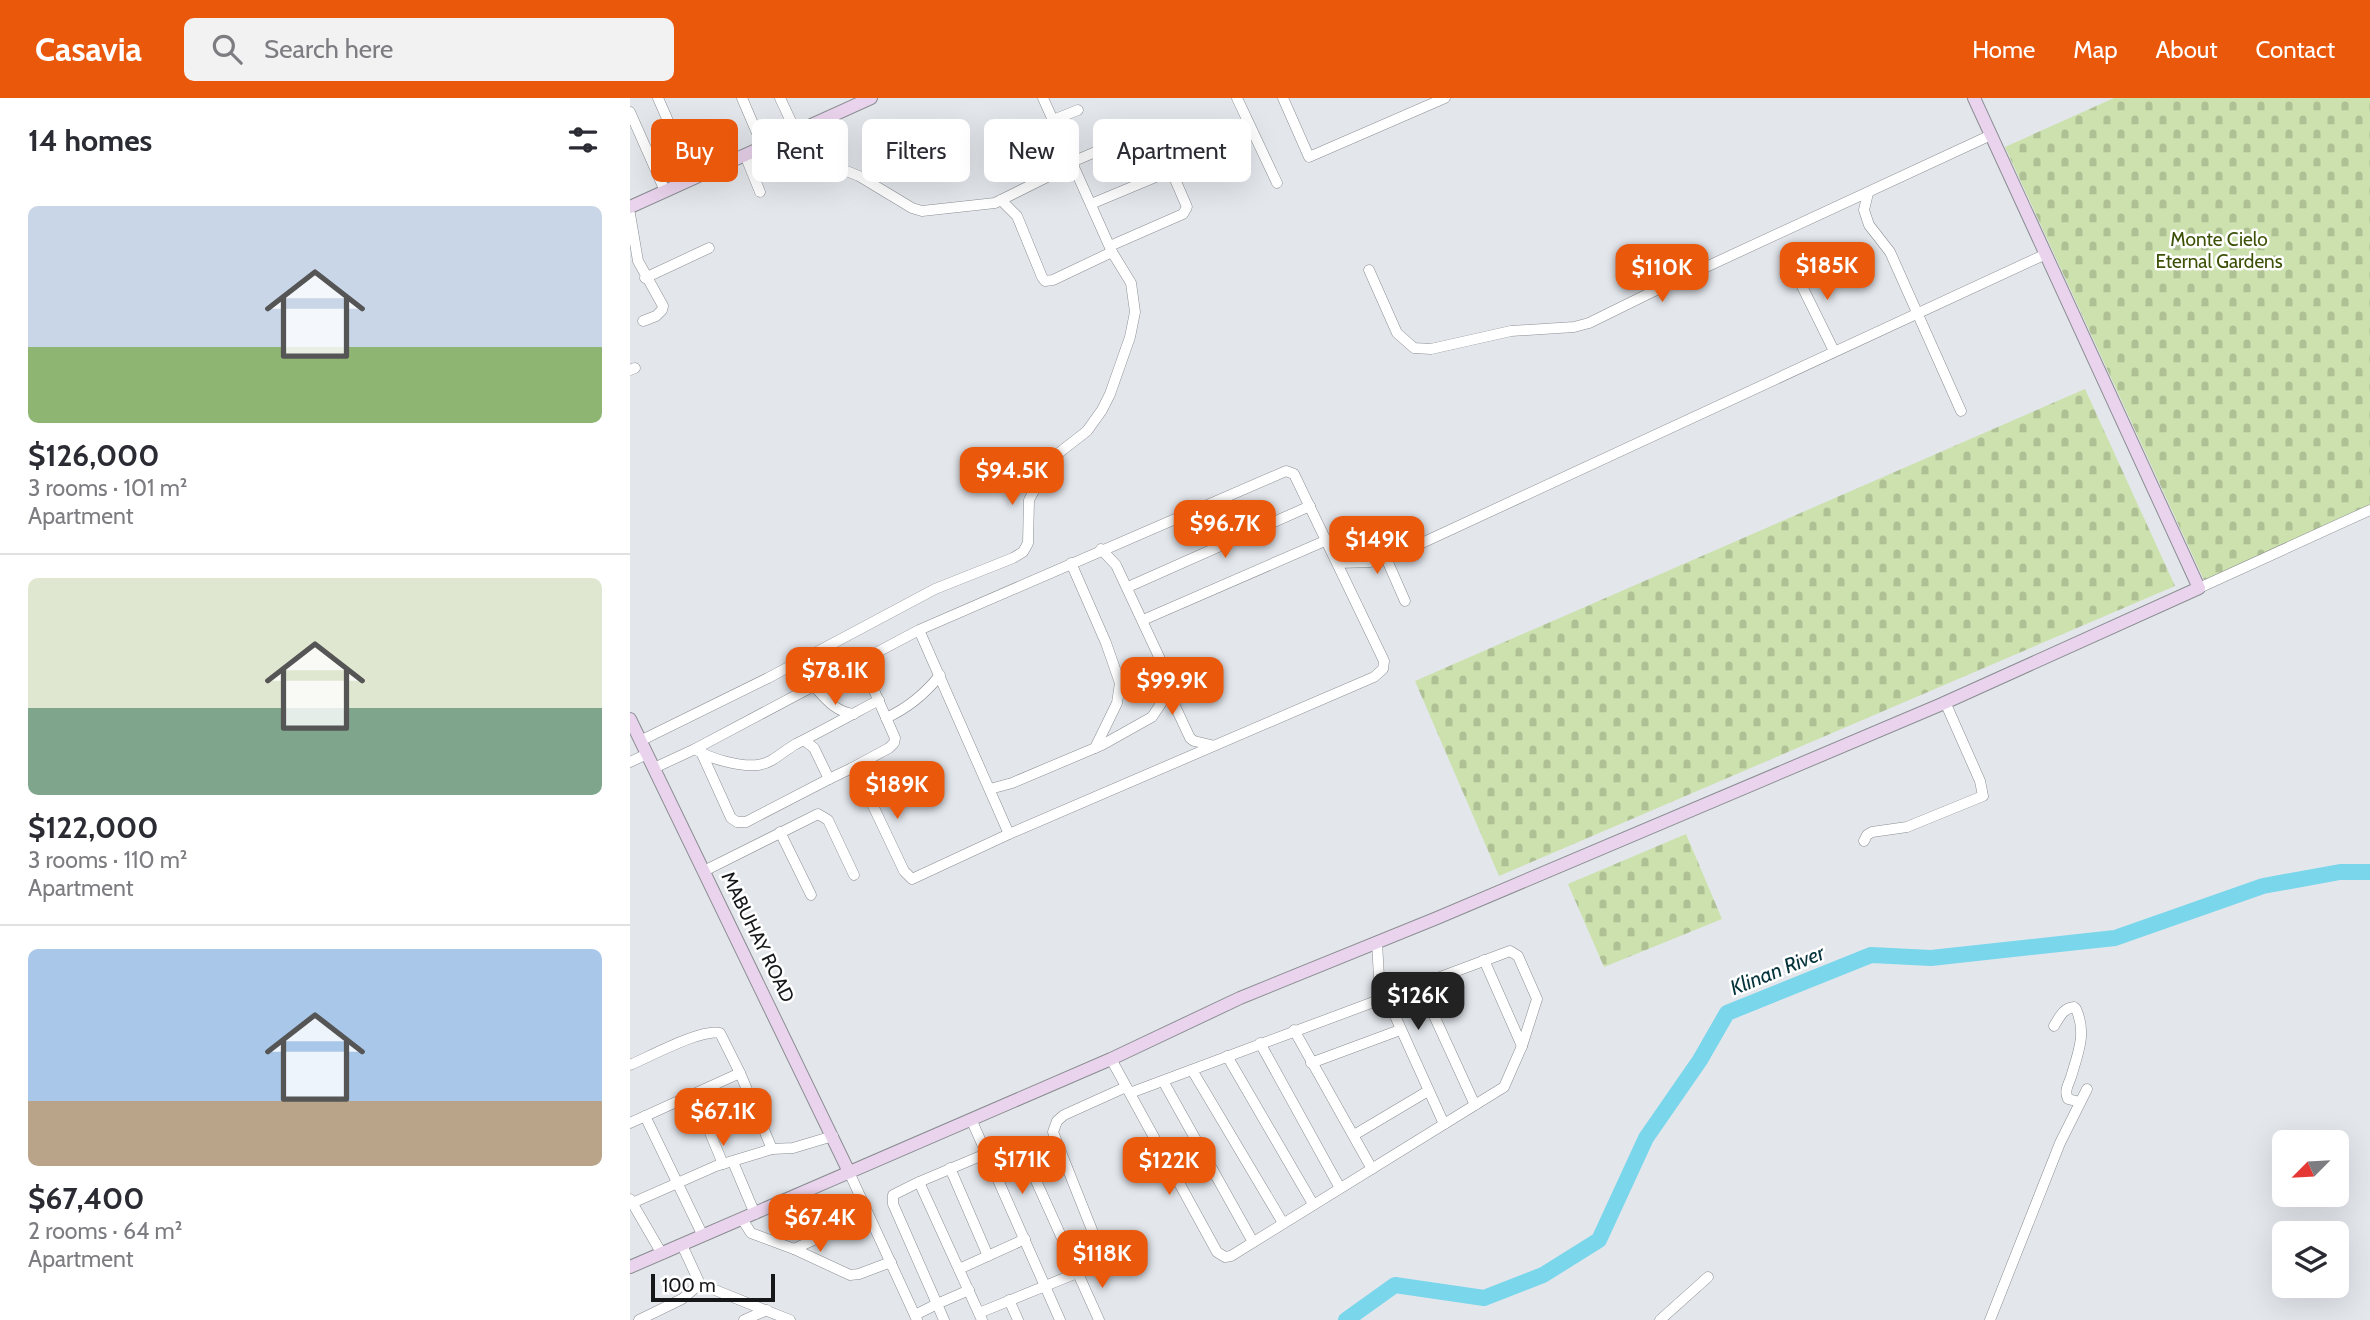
<!DOCTYPE html>
<html lang="en">
<head>
<meta charset="utf-8">
<style>
	body { margin:0; font-family:Cabin,sans-serif; background:#f2f2f3; color:#2b2b33; height:100vh; display:flex; flex-direction:column; font-size:26px; white-space:nowrap }
	* { box-sizing:border-box; margin:0 }
	p { font-size:23px; color:#7c7c81 }
	.icon { flex:none; width:38px; height:38px; fill:none; stroke:currentColor; stroke-width:2; stroke-linecap:round; stroke-linejoin:round }
	.map { position:relative; flex:1; overflow:hidden }
	.panel { display:flex; flex-direction:column; background:#fff; width:630px }
	.panel>* { flex:none }
	.top-card { position:absolute; left:21px; top:21px; width:665px; height:63px; display:flex; gap:14px }
	.needle { width:46px; rotate:246deg }
	.fabs { position:absolute; left:1642px; top:1032px; display:grid; gap:14px }
	.fabs a { display:grid; place-items:center; width:77px; height:77px; border-radius:10px; background:#fff; box-shadow:0 7px 28px #0002; font-size:35px }
	.scale { position:absolute; left:21px; bottom:18px; width:124px; box-sizing:border-box; padding-left:7px; border:4px solid #161719; border-top:0; font-size:19px; line-height:24px; white-space:nowrap; color:#161719; -webkit-text-stroke:5px #fff; paint-order:stroke }
	.price { position:absolute; translate:-50% -60px; padding:0 16px; border-radius:14px; background:#ea580c; color:#fff; font-size:23px; line-height:46px; filter:drop-shadow(0 2px 4px #0008) }
	.price::after { content:''; position:absolute; left:50%; top:42px; width:21px; height:16px; margin-left:-10px; background:inherit; clip-path:polygon(0 0,100% 0,50% 100%) }
	.price.selected { background:#222; color:#fff }
	ul { padding:0; list-style:none }
	li { display:grid; align-content:center; gap:14px; height:371px; padding:0 28px }
	li+li { border-top:2px solid #e1e1e2 }
	li span { display:grid; place-items:center; height:217px; border-radius:10px; color:#555 }
	li>.icon { margin-inline-start:auto }
	span .icon { width:126px; height:126px; fill:#fffc; stroke-width:1 }
	li b { font-size:30px }
	h2 { display:flex; justify-content:space-between; align-items:center; height:84px; padding:0 28px; font-size:30px }
	.tag { padding:0 24px; border-radius:10px; background:#fff; box-shadow:0 7px 28px #0002; font-size:24px; line-height:63px }
	.tag.selected { background:#ea580c; color:#fff }
	header { display:flex; align-items:center; gap:42px; box-sizing:border-box; height:98px; padding:0 35px; background:#ea580c; color:#fff }
	header strong { font-size:33px }
	nav { display:flex; gap:38px; margin-inline-start:auto; font-size:24px }
	.search { width:490px; height:63px; background:#f2f2f3; display:flex; align-items:center; gap:18px; box-sizing:border-box; padding:0 24px; border-radius:10px; color:#7c7c81; font-size:26px }
	main { display:flex; flex:1; min-height:0 }
	.map>svg:first-child { display:block }
</style>
</head>
<body>
<header>
<strong>Casavia</strong>
<div class="search"><svg class="icon" aria-label="search" viewBox="0 0 24 24"><circle cx="10" cy="10" r="6"/><path d="M15 15l6 6"/></svg>Search here</div>
<nav><a>Home</a><a>Map</a><a>About</a><a>Contact</a></nav>
</header>
<main>
<section class="panel">
<h2>14 homes<svg class="icon" aria-label="filters" viewBox="0 0 24 24"><path d="M4 7h16M4 17h16"/><circle cx="9" cy="7" r="2"/><circle cx="15" cy="17" r="2"/></svg></h2>
<ul>
<li><span style="background:linear-gradient(#c9d6e8 65%,#8fb573 0)"><svg class="icon" aria-label="home" viewBox="0 0 24 24"><path d="M3 11l9-7 9 7M6 9v11h12V9"/></svg></span><div><b>$126,000</b><p>3 rooms · 101 m²</p><p>Apartment</p></div></li>
<li><span style="background:linear-gradient(#dfe7d0 60%,#7fa58c 0)"><svg class="icon" aria-label="home" viewBox="0 0 24 24"><path d="M3 11l9-7 9 7M6 9v11h12V9"/></svg></span><div><b>$122,000</b><p>3 rooms · 110 m²</p><p>Apartment</p></div></li>
<li><span style="background:linear-gradient(#a9c7e8 70%,#b9a48a 0)"><svg class="icon" aria-label="home" viewBox="0 0 24 24"><path d="M3 11l9-7 9 7M6 9v11h12V9"/></svg></span><div><b>$67,400</b><p>2 rooms · 64 m²</p><p>Apartment</p></div></li>
</ul>
</section>
<div class="map">
<svg width="1740" height="1222" viewBox="0 0 1740 1222">
	<defs>
		<pattern id="cemetery-stones" width="16" height="16" patternUnits="userSpaceOnUse" patternTransform="scale(1.75)"><rect width="16" height="16" fill="#cce1ad"/><path d="M2 7V4a2 2 0 0 1 4 0v3zM10 15v-3a2 2 0 0 1 4 0v3z" fill="#aec094"/></pattern>
	</defs>
	<rect width="100%" height="100%" fill="#e3e7ec"/>
	<g fill="url(#cemetery-stones)">
		<polygon points="1484,0 1740,0 1740,408 1574,482 1375,49"/>
		<polygon points="1455,291 1545,488 869,778 785,583"/>
		<polygon points="1056,736 1092,821 974,869 938,786"/>
	</g>
	<g fill="none" stroke-linecap="round" stroke-linejoin="round">
		<polyline stroke="#7ad6eb" stroke-width="16" points="716,1222 765,1187 854,1200 913,1177 969,1142 1016,1040 1070,962 1097,915 1241,857 1301,860 1485,840 1633,788 1710,774 1740,774"/>
		<defs>
			<g id="street">
				<polyline points="28,0 63,80"/>
				<polyline points="112,0 133,49"/>
				<polyline points="150,0 166,34"/>
				<polyline points="607,0 647,85"/>
				<polyline points="653,0 679,59 815,0"/>
				<polyline points="0,14 35,93"/>
				<polyline points="423,22 448,12"/>
				<polyline points="148,42 174,56 229,78 282,110 292,113 365,105 443,66"/>
				<polyline points="115,57 130,94"/>
				<polyline points="442,64 519,31"/>
				<polyline points="1238,95 1234,112 1239,127 1260,154 1331,313"/>
				<polyline points="371,102 387,118 412,179 415,183 423,182 482,154"/>
				<polyline points="461,106 533,76 539,74 544,79 557,109 553,116 480,148"/>
				<polyline points="0,116 8,163 33,208 32,212 26,218 13,223"/>
				<polyline points="1162,168 1204,253"/>
				<polyline points="739,172 767,235 784,250 801,251 881,233 944,229 959,225 1020,195 1361,37"/>
				<polyline points="15,180 79,150"/>
				<polyline points="0,272 5,270"/>
				<polyline points="756,460 775,503"/>
				<polyline points="441,465 476,545 490,585 487,605 465,650"/>
				<polyline points="708,465 740,464 779,451 1416,156"/>
				<polyline points="498,489 680,408"/>
				<polyline points="1569,490 1740,412"/>
				<polyline points="513,522 697,442"/>
				<path d="M183,587C195,600 205,614 224,616"/>
				<polyline points="537,591 560,640 564,643 581,647"/>
				<path d="M256,620C278,610 295,596 310,577"/>
				<polyline points="10,643 138,580 305,491 383,460 393,454 398,445 399,402 406,389 430,354 457,333 472,312 480,296 500,239 505,214 501,185 482,154 413,0"/>
				<polyline points="175,643 184,650 199,681 222,670 226,672 274,773 282,781 379,736"/>
				<polyline points="65,651 289,532 656,373 664,376 754,563 753,571 744,579 379,736 289,532"/>
				<polyline points="72,656 101,720 107,724 116,724 199,681"/>
				<polyline points="0,664 17,656"/>
				<path d="M24,670L65,651C80,661 110,669 128,667C143,665 153,653 166,646C194,632 221,617 249,602"/>
				<polyline points="222,670 259,650 264,645 265,640 231,563"/>
				<polyline points="360,691 382,685 472,647 522,619 534,601 538,588 530,561 486,467 471,451"/>
				<polyline points="150,734 181,797"/>
				<polyline points="1234,743 1237,737 1242,734 1277,729 1353,698 1350,683 1315,604"/>
				<polyline points="74,773 188,716 198,722 224,777"/>
				<polyline points="747,845 749,879 756,898 814,1026"/>
				<polyline points="854,862 892,948"/>
				<polyline points="790,887 845,1007"/>
				<path d="M1424,928C1429,920 1433,910 1444,909L1446,911C1457,935 1448,955 1441,979C1438,988 1434,992 1438,1001L1450,1004"/>
				<polyline points="664,932 742,1071"/>
				<polyline points="630,945 710,1090"/>
				<polyline points="597,958 683,1106"/>
				<polyline points="481,961 587,1154 595,1159 601,1158 874,989 892,948 907,901 888,858 880,853 500,995"/>
				<polyline points="681,965 770,932"/>
				<path d="M0,967C19,959 72,930 90,935L110,975L142,1051"/>
				<polyline points="562,972 653,1125"/>
				<polyline points="533,983 623,1144"/>
				<polyline points="64,996 93,1066"/>
				<polyline points="15,1018 73,1138"/>
				<polyline points="341,1021 430,1222"/>
				<polyline points="0,1025 110,975"/>
				<polyline points="724,1037 798,993"/>
				<polyline points="103,1064 125,1116"/>
				<polyline points="320,1070 358,1158"/>
				<polyline points="219,1074 287,1222"/>
				<polyline points="289,1084 352,1222"/>
				<polyline points="0,1101 32,1156"/>
				<polyline points="0,1106 86,1068 142,1051 163,1050 203,1038"/>
				<polyline points="112,1121 121,1135 164,1151 220,1177 229,1176 261,1164"/>
				<polyline points="464,1137 423,1034 427,1023 434,1017 496,989"/>
				<polyline points="52,1147 70,1186 160,1222"/>
				<polyline points="164,1151 203,1133"/>
				<polyline points="329,1171 395,1141"/>
				<polyline points="379,1202 388,1222"/>
				<polyline points="349,1215 447,1175"/>
				<polyline points="285,1217 307,1206 263,1106 263,1097 289,1084 372,1049 385,1047 393,1054 469,1222"/>
				<polyline points="9,1222 52,1201 70,1186"/>
				<polyline points="114,1222 137,1212"/>
				<polyline points="314,1222 307,1206 339,1192"/>
				<polyline points="1030,1222 1078,1179"/>
				<polyline points="1360,1222 1430,1045 1457,991"/>
			</g>
			<g id="secondary">
				<polyline points="0,109 241,0"/>
				<polyline points="0,621 219,1074"/>
				<polyline points="0,1169 481,961 610,900 807,820 1312,606 1569,490 1344,0"/>
			</g>
		</defs>
		<use href="#street" stroke="#8a8e92" stroke-width="11"/>
		<use href="#secondary" stroke="#8a8e92" stroke-width="14"/>
		<use href="#street" stroke="#fff" stroke-width="10"/>
		<use href="#secondary" stroke="#ead4ed" stroke-width="12"/>
	</g>
	<g text-anchor="middle" dominant-baseline="central" stroke-width="5" stroke-linejoin="round" paint-order="stroke">
		<g font-size="19" fill="#3c5106" stroke="#fff">
			<text x="1589" y="141">Monte Cielo<tspan x="1589" dy="22">Eternal Gardens</tspan></text>
		</g>
		<g font-size="19" fill="#161719" stroke="#fff">
			<text transform="translate(128 839) rotate(64)">MABUHAY ROAD</text>
		</g>
		<g font-size="21" font-style="italic" fill="#05333c" stroke="#fff">
			<text transform="translate(1147 872) rotate(-22)">Klinan River</text>
		</g>
	</g>
</svg>
<div class="fabs">
<a><svg class="needle" viewBox="-14 -14 28 28"><path d="M0-13l5 13h-10z" fill="#e53935"/><path d="M0 13l5-13h-10z" fill="#7c7c81"/></svg></a>
<a><svg class="icon" aria-label="layers" viewBox="0 0 24 24"><path d="M12 4l9 5-9 5-9-5zM3 14l9 5 9-5"/></svg></a>
</div>
<div class="scale">100 m</div>
<b class="price" style="left:1197px;top:204px">$185K</b>
<b class="price" style="left:1032px;top:206px">$110K</b>
<b class="price" style="left:382px;top:409px">$94.5K</b>
<b class="price" style="left:595px;top:462px">$96.7K</b>
<b class="price" style="left:747px;top:478px">$149K</b>
<b class="price" style="left:205px;top:609px">$78.1K</b>
<b class="price" style="left:542px;top:619px">$99.9K</b>
<b class="price" style="left:267px;top:723px">$189K</b>
<b class="price selected" style="left:788px;top:934px">$126K</b>
<b class="price" style="left:93px;top:1050px">$67.1K</b>
<b class="price" style="left:392px;top:1098px">$171K</b>
<b class="price" style="left:539px;top:1099px">$122K</b>
<b class="price" style="left:190px;top:1156px">$67.4K</b>
<b class="price" style="left:472px;top:1192px">$118K</b>
<div class="top-card">
<a class="tag selected">Buy</a>
<a class="tag">Rent</a>
<a class="tag">Filters</a>
<a class="tag">New</a>
<a class="tag">Apartment</a>
</div>
</div>
</main>
</body>
</html>
